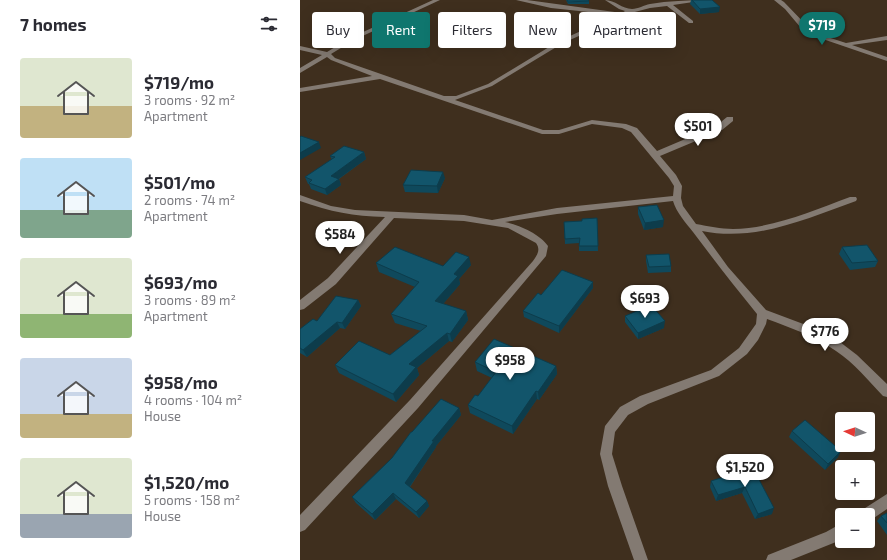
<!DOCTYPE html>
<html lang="en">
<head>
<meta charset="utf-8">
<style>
	body { margin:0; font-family:"Exo 2",sans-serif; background:#f2f2f3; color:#2b2b33; height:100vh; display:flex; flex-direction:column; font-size:15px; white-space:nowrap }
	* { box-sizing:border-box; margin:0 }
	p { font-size:13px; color:#7c7c81 }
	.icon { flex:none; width:22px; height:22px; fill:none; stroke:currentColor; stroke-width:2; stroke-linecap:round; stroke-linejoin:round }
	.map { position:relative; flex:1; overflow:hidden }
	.drawer { display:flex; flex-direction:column; background:#fff; width:300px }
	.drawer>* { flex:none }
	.hud { position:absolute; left:12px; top:12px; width:380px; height:36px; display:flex; gap:8px }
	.needle { width:26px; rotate:274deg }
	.fabs { position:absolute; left:535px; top:412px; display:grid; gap:8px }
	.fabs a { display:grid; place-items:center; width:40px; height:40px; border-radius:4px; background:#fff; box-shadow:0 4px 16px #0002; font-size:20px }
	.price { position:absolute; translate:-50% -34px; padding:0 9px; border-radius:14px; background:#fff; color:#222; font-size:13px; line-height:26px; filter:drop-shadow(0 1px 2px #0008) }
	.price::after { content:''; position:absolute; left:50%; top:24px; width:12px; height:9px; margin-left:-6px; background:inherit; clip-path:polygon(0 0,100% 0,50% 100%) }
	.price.current { background:#0f766e; color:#fff }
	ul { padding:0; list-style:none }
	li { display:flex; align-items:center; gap:12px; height:100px; padding:0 20px }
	li span { display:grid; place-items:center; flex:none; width:112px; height:80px; border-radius:4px; color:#555 }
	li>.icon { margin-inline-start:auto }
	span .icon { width:48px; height:48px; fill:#fffc; stroke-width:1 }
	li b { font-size:17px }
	h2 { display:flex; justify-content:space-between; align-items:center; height:48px; padding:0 20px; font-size:17px }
	.tag { padding:0 14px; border-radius:4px; background:#fff; box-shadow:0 4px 16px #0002; font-size:14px; line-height:36px }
	.tag.current { background:#0f766e; color:#fff }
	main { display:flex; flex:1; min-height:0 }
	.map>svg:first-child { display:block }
</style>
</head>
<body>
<main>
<section class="drawer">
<h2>7 homes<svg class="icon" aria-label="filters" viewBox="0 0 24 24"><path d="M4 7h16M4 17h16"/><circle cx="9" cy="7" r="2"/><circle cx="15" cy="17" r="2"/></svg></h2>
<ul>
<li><span style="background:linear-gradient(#dfe7d0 60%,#c2b280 0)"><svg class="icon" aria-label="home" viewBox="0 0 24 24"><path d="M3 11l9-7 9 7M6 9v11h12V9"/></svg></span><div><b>$719/mo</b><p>3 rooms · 92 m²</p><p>Apartment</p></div></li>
<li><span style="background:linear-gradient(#bfe0f5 65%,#7fa58c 0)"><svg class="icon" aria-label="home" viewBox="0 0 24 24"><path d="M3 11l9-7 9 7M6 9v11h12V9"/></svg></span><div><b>$501/mo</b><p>2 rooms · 74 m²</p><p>Apartment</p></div></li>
<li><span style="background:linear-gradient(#dfe7d0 70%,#8fb573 0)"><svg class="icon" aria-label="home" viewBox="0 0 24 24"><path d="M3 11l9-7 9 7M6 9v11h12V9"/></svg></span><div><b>$693/mo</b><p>3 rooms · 89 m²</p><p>Apartment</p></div></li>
<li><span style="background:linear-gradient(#c9d6e8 70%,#c2b280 0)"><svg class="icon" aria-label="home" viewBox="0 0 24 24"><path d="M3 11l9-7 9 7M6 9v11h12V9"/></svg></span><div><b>$958/mo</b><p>4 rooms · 104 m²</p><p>House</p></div></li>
<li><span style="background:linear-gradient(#dfe7d0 70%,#9aa5b1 0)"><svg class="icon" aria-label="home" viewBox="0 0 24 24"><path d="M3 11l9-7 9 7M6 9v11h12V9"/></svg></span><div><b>$1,520/mo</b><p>5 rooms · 158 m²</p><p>House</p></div></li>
</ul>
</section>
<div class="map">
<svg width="587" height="560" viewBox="0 0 587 560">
	<rect width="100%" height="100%" fill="#3f2f1e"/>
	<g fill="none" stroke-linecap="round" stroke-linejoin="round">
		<g fill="#837a72" fill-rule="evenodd">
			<path d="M133,0H140L54,40L31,54L35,58L144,96H156L188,84L259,41L316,15L251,8L216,0H227L322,13L325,11L319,9L305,0C315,0 322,9 332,9C338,9 344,5 350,4C368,1 388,0 407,0L373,5L393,21V23H389L367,6L350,8L331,13L263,43L192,86L155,100L243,130H259L292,120L326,124L337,128L357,151L416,126L427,117H433V121L422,130L360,156L376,175L382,186L381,198L383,206L396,224C408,226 421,229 433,229C474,228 512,211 550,197H556L557,199L556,201C506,219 455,242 402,231L428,267L466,310L506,325L536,339L557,355L587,384V397L583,396C568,380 554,363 536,351C515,336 491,328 467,319L466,324L458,340L447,354L419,376L348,404L328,415L315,432L312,454L322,486L348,560H334L308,486L300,454L305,426L320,407L340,396L411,370L439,348L456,324L457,314C435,287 414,260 393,232C386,223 376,212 373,201L257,214L205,222C219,225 240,234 248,246L246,256L118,408L5,530L0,532V515L110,400L233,261C237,255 241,250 236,243L208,228L164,221L94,218L36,284L4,309L0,310V300L28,278L85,217C53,216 31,212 0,201V195L31,206L55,210L164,215L192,220L257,208L373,196L374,186L369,178L331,132L322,128L292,124L259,134H242L80,79L0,92V88L72,76L31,60L27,57L0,73V68L22,55L0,50V46L27,52L50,38Z"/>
			<polygon points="474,0 481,0 484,2 510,29 515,33 546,43 587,36 587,40 552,45 587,57 587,61 511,35 501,28 485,9"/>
			<polygon points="587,494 587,509 568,522 568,515 560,515 562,510"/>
			<polygon points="542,523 542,538 536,542 491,560 466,560 468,555 526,532"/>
		</g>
	</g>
	<g fill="#0f495c">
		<polygon points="266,0 288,0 289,1 289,4 268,4"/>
		<polygon points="391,0 412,0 419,12 400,14 390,4"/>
		<polygon points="64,152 66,159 39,179 41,185 27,195 11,189 9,184 8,184 5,177 32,160 30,156"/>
		<polygon points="145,178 138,193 105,192 103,185"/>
		<polygon points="338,207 363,227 344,230 338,214"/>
		<polygon points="297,218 298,251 279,251 279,243 265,244 264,222 282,221"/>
		<polygon points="542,247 578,261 575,267 550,270 539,254"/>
		<polygon points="346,255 371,266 371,272 348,273 346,261"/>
		<polygon points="76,263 143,266 171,265 159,279 160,284 143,304 166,311 168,320 152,342 149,341 117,368 119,375 96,402 39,373 35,365 90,355 121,331 95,323 91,314 115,287 79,272"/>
		<polygon points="293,288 259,333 224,317 223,311 241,295"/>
		<polygon points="58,300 61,306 45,329 40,328 7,357 0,353 0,329 17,321"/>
		<polygon points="325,316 364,328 338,339 325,322"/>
		<polygon points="175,362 256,366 257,374 239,400 237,399 213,434 170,413 168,405 178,396 192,378 177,371"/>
		<polygon points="159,408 161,415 136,446 136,447 110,487 127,501 129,506 119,518 96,499 75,520 56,503 52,497 92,458"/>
		<polygon points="492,431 538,457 525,470 489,437"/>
		<polygon points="453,468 472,514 455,519 442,493 416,501 410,487 411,481"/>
		<polygon points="587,513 587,535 577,521 581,516"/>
	</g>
	<g fill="#0d3c4b">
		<polygon points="420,7 419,12 400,14 400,9"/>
		<polygon points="19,142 21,148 0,160 0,153"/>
		<polygon points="64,152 66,159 34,182 31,176"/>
		<polygon points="143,172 145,178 138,193 137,186"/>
		<polygon points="39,179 41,185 27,195 25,189"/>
		<polygon points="364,220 363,227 344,230 345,223"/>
		<polygon points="169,257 171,265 159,279 160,284 138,310 135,301 154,274"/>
		<polygon points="293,282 293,288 259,333 259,326"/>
		<polygon points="58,300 61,306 45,329 42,323"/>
		<polygon points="166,311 168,320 152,342 150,334"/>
		<polygon points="365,321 364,328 338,339 338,333"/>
		<polygon points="37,322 40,328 7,357 3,350"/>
		<polygon points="147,333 149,341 117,368 119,375 96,402 93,394 109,364"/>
		<polygon points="256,366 257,374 239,400 238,392"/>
		<polygon points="236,391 237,399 213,434 212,426"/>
		<polygon points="159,408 161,415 136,446 136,447 108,489 105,483 132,441"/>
		<polygon points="541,451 538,457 525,470 528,464"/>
		<polygon points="445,487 442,493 416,501 418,495"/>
		<polygon points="93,493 96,499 75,520 72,514"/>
		<polygon points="127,501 129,506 119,518 116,512"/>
		<polygon points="474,508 472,514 455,519 458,514"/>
	</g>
	<g fill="#12556b" stroke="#0d3c4b">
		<polygon points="267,0 288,0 289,1 268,2"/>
		<polygon points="392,0 412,0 420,7 400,9"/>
		<polygon points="1,136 19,142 0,153 0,137"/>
		<polygon points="44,146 64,152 31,176 39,179 25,189 9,183 12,180 5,177 35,157 30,156"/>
		<polygon points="111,170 143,172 137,186 103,185"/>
		<polygon points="357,205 364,220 345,223 338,207"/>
		<polygon points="297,218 298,246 279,246 280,238 265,239 264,222 282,221 282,219"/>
		<polygon points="567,245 578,261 552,263 542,247"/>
		<polygon points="95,247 143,266 156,252 169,257 154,274 158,276 135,301 166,311 150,334 147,333 109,364 116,367 93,394 35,365 59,341 90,355 127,326 91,314 119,282 76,263"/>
		<polygon points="369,254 371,266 349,267 346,255"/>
		<polygon points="262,270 293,282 259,326 223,311 238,293 241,295"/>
		<polygon points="36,296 58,300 42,323 37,322 3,350 0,348 0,329 13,319 17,321"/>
		<polygon points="351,305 365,321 338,333 325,316"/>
		<polygon points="194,339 256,366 238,392 236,391 212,426 168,405 175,395 178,396 196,372 175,362"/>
		<polygon points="141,399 159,408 132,441 134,441 105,483 127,501 116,512 93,493 72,514 52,497 92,458 111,432 112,432"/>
		<polygon points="505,420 541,451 528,464 492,431"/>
		<polygon points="453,468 474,508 458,514 445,487 418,495 411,481"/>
		<polygon points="587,513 587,523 581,516"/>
	</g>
</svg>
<div class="fabs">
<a><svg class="needle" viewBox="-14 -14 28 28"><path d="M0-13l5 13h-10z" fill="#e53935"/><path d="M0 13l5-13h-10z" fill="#7c7c81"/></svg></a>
<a>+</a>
<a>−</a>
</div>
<b class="price current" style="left:522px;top:46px">$719</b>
<b class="price" style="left:398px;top:147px">$501</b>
<b class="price" style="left:40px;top:255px">$584</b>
<b class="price" style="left:345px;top:319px">$693</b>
<b class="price" style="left:525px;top:352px">$776</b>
<b class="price" style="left:210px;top:381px">$958</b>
<b class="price" style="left:445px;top:488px">$1,520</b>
<div class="hud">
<a class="tag">Buy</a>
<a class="tag current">Rent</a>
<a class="tag">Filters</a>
<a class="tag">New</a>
<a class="tag">Apartment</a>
</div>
</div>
</main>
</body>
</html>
